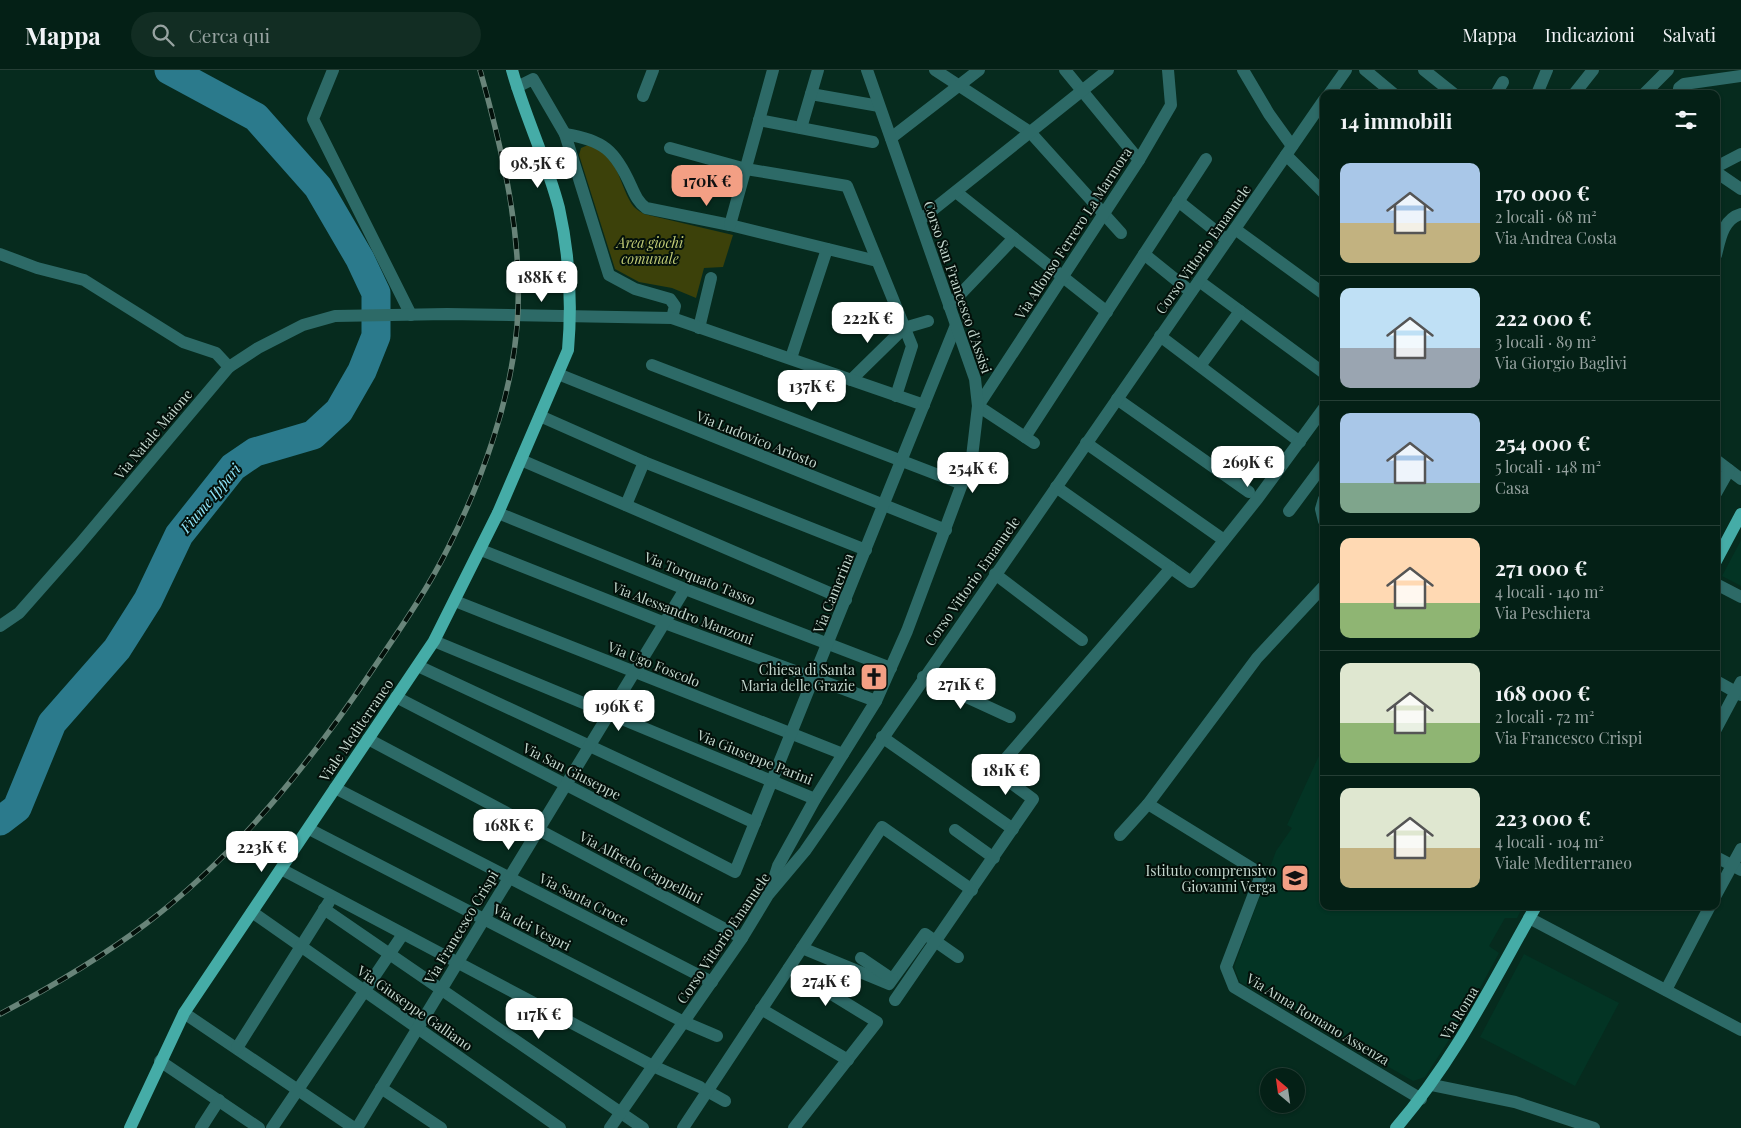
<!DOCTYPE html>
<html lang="it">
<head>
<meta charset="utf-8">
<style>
	body { margin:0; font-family:"Playfair Display",serif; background:#122d23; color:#f1f3f6; height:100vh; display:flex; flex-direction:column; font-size:19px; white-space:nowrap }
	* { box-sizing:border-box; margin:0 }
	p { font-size:16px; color:#97a3a1 }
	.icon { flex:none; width:28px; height:28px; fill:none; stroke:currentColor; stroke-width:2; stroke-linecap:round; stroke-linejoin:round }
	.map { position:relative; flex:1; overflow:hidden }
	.side { position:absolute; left:1320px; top:20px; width:400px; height:820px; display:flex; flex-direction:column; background:#042016; border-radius:10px; box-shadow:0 1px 4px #0004,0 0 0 1px #253e35 }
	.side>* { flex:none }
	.needle { width:32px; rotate:331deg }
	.tools { position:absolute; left:1260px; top:998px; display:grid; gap:10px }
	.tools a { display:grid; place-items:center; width:45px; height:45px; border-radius:50%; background:#042016; box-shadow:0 1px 4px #0004,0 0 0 1px #253e35; font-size:25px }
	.price { position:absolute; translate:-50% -42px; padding:0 11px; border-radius:10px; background:#fff; color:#222; font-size:16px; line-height:32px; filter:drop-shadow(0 1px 2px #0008) }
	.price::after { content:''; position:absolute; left:50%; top:30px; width:15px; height:11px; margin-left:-8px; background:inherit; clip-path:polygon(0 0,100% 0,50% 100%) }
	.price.on { background:#f39f84; color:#111 }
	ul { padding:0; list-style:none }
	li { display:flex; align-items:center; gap:15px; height:125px; padding:0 20px }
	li+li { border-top:1px solid #253e35 }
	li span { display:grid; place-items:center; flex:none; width:140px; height:100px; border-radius:10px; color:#555 }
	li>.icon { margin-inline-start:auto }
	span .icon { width:60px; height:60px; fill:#fffc; stroke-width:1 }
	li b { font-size:21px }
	h2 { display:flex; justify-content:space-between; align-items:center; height:60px; padding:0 20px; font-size:21px }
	header { display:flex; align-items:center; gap:30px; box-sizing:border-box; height:70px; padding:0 25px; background:#042016; border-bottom:1px solid #253e35 }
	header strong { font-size:24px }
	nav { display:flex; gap:28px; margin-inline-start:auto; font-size:18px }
	.search { width:350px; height:45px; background:#122d23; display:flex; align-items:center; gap:12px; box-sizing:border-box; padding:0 18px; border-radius:28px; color:#97a3a1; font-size:19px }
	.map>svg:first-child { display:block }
</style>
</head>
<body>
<header>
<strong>Mappa</strong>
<div class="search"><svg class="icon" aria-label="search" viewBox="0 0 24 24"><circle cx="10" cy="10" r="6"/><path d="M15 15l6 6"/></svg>Cerca qui</div>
<nav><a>Mappa</a><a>Indicazioni</a><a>Salvati</a></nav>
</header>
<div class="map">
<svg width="1741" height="1058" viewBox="0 0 1741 1058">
	<rect width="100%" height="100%" fill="#062b1e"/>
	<g fill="#033424">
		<polygon points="1741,470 1741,516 1722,506"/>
		<polygon points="1324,675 1324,836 1523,836 1517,848 1505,848 1489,876 1499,883 1467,942 1425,1007 1413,1011 1333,965 1333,957 1325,953 1317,956 1240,912 1234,897 1276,781 1292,758 1287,755"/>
		<polygon points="1524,884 1619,933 1575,1016 1480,967"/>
	</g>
	<path fill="#3c410a" d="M588,75C617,77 620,120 634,137C637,140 641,142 644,144L733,165L723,197L704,198L696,228L672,218L639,212L615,199L579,85L581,78Z"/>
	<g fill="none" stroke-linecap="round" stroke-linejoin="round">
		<polyline stroke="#2b7a8c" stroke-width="29" points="0,751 17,738 52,653 117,579 148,530 179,465 233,397 255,382 313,365 339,341 362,301 376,266 376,223 360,189 318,117 256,47 169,0"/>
		<g stroke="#2d6a67" stroke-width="12">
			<polyline points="333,0 313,49 411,245"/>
			<polyline points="935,0 1030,62 1121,163"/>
			<polyline points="1065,0 1139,90"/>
			<polyline points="1243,0 1269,44 1292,76"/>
			<polyline points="1365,0 1394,24"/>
			<polyline points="1424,0 1454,24"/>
			<polyline points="517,17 533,9 565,64 609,205 635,219 670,229 675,236 672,248"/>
			<polyline points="811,24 879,36"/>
			<polyline points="1329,24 1346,0"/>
			<polyline points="1496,24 1503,12"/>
			<polyline points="1537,24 1547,0"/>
			<polyline points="1574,24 1593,0"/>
			<polyline points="1644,24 1668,0"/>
			<polyline points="1679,24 1679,18 1684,14 1741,6"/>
			<polyline points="643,26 653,0"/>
			<polyline points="759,50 873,72"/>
			<polyline points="801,58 818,0"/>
			<path d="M565,64C603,70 615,80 631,116C635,125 638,132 646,138L730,155L877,191"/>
			<polyline points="891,68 979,0"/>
			<polyline points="670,78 746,99 847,116 912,276 896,326"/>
			<polyline points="1286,85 1324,123"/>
			<polyline points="1716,97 1741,84"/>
			<polyline points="1716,102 1741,119"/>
			<polyline points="956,122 1107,242"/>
			<polyline points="1178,131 1227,170"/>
			<polyline points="920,150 1108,0"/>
			<polyline points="730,155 773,0"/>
			<polyline points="1235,159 1324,224"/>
			<polyline points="0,184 37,198 84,210 183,272 216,283 229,297"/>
			<polyline points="1144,184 1191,222"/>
			<path d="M1716,185C1720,169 1723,149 1741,144"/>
			<polyline points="1199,211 1324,303"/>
			<polyline points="949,236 1014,168"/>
			<polyline points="699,258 711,208"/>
			<polyline points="1160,266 1300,372"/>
			<polyline points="791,288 827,179"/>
			<polyline points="652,295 962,414"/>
			<polyline points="1200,296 1240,241"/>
			<polyline points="558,304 946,460"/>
			<polyline points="851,310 904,258 928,251"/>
			<polyline points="1117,329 1249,422"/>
			<polyline points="540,346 644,392 866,480"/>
			<polyline points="1025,367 1206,89"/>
			<polyline points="1034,373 978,336 1139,90 1171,35 1168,0"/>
			<polyline points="1086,373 1224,470"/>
			<polyline points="521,390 846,530"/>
			<polyline points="1716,390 1741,409"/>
			<polyline points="1056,417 1191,512 1258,428 1324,338"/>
			<polyline points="1716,423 1729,400"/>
			<polyline points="1324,429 1321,439 1324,451"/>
			<polyline points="626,435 644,392"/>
			<polyline points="1289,441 1324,394"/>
			<polyline points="498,443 685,519 891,598"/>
			<polyline points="481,480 665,553 876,631"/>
			<polyline points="995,504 1082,570"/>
			<polyline points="1716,514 1741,527"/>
			<polyline points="455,531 843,684"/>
			<polyline points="0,556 19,543 79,475 229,297 258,278 303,255 335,246 447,244 672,248 924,335"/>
			<polyline points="434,571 815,729"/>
			<polyline points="418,596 755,753"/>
			<polyline points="923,607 1010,647"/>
			<polyline points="1716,611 1741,625"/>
			<polyline points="396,627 735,802 956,255"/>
			<polyline points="1716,659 1741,612"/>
			<polyline points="882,667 1013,759"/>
			<polyline points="368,669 742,868"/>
			<polyline points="335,718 712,912"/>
			<polyline points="1148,734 1255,800 1260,808 1226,897 1234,917 1421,1029"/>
			<polyline points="309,759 684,952 717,966"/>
			<polyline points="955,760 994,788"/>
			<polyline points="1120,765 1148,734 1257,588 1324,516"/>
			<polyline points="1716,787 1741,800"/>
			<polyline points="281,799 653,996 700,1017"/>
			<polyline points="771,818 778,796 815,729 876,631 907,561 972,387 978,336 975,309 867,0"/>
			<polyline points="1716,825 1741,779"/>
			<polyline points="324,839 643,1058"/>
			<polyline points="252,842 560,1058"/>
			<polyline points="1529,848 1741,960"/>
			<polyline points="802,878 889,914 925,864 958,887"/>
			<polyline points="861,888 892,909"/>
			<polyline points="789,898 877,952 794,1058"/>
			<polyline points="1666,920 1710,836"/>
			<polyline points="895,930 1033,729 995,701 1171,498"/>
			<polyline points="761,939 848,990"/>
			<polyline points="184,943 354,1058"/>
			<polyline points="237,978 329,832"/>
			<polyline points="160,991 259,1058"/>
			<polyline points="1432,1015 1515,1032 1594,1058"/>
			<polyline points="381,1018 441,1058"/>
			<polyline points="707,1021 725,1031"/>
			<polyline points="201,1058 219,1030"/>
			<polyline points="272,1058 403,864"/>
			<polyline points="357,1058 685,519"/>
			<polyline points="610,1058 742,868 768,825 805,781 1324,30"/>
			<polyline points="683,1058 882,757 972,820"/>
		</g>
		<g stroke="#45aca7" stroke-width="12">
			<polyline points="1716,491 1741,444"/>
			<path d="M130,1058L184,943L434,571L498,443L568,280C572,234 569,183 559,138C547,91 525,47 512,0"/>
			<path d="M1396,1058C1456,988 1491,915 1536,836"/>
		</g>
		<defs>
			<path id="rail" d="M0,944C51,917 101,888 147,853C237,785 311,692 373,599C400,559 428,519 449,476C482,410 511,330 517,256C524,171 503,82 480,0"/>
		</defs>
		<use href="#rail" stroke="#688479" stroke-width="5.5"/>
		<use href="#rail" stroke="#03100a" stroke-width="4" stroke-dasharray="11" stroke-linecap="butt"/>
	</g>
	<defs>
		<symbol id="church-square" viewBox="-11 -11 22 22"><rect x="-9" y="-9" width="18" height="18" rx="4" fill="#f39f84" stroke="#03100a"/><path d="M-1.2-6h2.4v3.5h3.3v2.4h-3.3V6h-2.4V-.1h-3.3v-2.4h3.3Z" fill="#111"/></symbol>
		<symbol id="school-square" viewBox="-11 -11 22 22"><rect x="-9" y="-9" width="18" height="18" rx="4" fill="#f39f84" stroke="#03100a"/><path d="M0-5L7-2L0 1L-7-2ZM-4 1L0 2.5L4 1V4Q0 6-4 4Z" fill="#111"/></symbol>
	</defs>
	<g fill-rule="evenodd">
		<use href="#church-square" x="858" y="591" width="32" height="32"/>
		<use href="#school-square" x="1279" y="792" width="32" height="32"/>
	</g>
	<g text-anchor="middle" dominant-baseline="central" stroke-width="4" stroke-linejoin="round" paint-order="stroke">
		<g font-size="14" fill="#c4d7ce" stroke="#03100a">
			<text transform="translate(1073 163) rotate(-57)">Via Alfonso Ferrero La Marmora</text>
			<text transform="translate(1203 179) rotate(-55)">Corso Vittorio Emanuele</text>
			<text transform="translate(958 217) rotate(71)">Corso San Francesco d'Assisi</text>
			<text transform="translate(153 364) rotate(-50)">Via Natale Maione</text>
			<text transform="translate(757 369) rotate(22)">Via Ludovico Ariosto</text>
			<text transform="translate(700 508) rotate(22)">Via Torquato Tasso</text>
			<text transform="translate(972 511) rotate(-55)">Corso Vittorio Emanuele</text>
			<text transform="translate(833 523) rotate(-68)">Via Camerina</text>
			<text transform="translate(683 543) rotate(21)">Via Alessandro Manzoni</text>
			<text transform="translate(654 594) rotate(22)">Via Ugo Foscolo</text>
			<text transform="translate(356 660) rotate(-56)">Viale Mediterraneo</text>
			<text transform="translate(755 687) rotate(22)">Via Giuseppe Parini</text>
			<text transform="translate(572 701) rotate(27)">Via San Giuseppe</text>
			<text transform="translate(641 797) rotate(28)">Via Alfredo Cappellini</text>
			<text transform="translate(584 829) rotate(27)">Via Santa Croce</text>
			<text transform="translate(461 857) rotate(-59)">Via Francesco Crispi</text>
			<text transform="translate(532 857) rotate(27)">Via dei Vespri</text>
			<text transform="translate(723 868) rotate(-56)">Corso Vittorio Emanuele</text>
			<text transform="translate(415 938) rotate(35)">Via Giuseppe Galliano</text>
			<text transform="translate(1459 943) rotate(-59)">Via Roma</text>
			<text transform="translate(1318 949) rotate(31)">Via Anna Romano Assenza</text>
		</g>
		<g font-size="14" font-style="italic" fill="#c0ca75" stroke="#03100a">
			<text x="650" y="172">Area giochi<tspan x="650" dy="16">comunale</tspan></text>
		</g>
		<g font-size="14" fill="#c4d7ce" stroke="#03100a" text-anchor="end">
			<text x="855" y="599">Chiesa di Santa<tspan x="855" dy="16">Maria delle Grazie</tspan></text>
			<text x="1276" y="800">Istituto comprensivo<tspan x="1276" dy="16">Giovanni Verga</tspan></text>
		</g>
		<g font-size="15" font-style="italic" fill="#90e5fb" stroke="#03100a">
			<text transform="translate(210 428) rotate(-50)">Fiume Ippari</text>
		</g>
	</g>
</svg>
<div class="tools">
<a><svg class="needle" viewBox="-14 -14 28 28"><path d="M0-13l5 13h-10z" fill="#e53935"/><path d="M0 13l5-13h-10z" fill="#97a3a1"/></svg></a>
</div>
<b class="price" style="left:538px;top:119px">98.5K €</b>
<b class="price on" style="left:707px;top:137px">170K €</b>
<b class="price" style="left:542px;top:233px">188K €</b>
<b class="price" style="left:868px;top:274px">222K €</b>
<b class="price" style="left:812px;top:342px">137K €</b>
<b class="price" style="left:1248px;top:418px">269K €</b>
<b class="price" style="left:973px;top:424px">254K €</b>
<b class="price" style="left:961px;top:640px">271K €</b>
<b class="price" style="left:619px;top:662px">196K €</b>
<b class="price" style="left:1006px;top:726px">181K €</b>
<b class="price" style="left:509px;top:781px">168K €</b>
<b class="price" style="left:262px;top:803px">223K €</b>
<b class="price" style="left:826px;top:937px">274K €</b>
<b class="price" style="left:539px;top:970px">117K €</b>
<section class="side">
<h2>14 immobili<svg class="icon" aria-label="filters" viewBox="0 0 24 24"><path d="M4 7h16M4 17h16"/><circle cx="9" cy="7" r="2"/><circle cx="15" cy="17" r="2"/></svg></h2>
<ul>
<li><span style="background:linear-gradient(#a9c7e8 60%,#c2b280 0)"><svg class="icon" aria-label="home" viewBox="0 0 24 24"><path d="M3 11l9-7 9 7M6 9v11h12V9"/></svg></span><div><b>170 000 €</b><p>2 locali · 68 m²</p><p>Via Andrea Costa</p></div></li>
<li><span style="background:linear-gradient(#bfe0f5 60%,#9aa5b1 0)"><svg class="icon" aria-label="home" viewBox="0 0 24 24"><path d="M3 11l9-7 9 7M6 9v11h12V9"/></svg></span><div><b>222 000 €</b><p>3 locali · 89 m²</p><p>Via Giorgio Baglivi</p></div></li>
<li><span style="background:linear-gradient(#a9c7e8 70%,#7fa58c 0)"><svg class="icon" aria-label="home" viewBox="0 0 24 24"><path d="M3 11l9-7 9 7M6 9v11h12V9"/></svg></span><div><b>254 000 €</b><p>5 locali · 148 m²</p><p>Casa</p></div></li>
<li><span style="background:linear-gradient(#ffd9b3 65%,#8fb573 0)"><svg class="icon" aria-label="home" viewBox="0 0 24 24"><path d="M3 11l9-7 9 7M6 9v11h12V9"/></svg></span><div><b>271 000 €</b><p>4 locali · 140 m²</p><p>Via Peschiera</p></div></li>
<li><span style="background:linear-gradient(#dfe7d0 60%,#8fb573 0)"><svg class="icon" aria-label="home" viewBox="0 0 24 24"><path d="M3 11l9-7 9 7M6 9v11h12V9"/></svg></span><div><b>168 000 €</b><p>2 locali · 72 m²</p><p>Via Francesco Crispi</p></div></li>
<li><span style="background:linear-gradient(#dfe7d0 60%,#c2b280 0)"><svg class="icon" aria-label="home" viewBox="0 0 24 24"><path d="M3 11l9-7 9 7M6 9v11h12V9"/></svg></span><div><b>223 000 €</b><p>4 locali · 104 m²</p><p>Viale Mediterraneo</p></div></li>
</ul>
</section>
</div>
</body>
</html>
